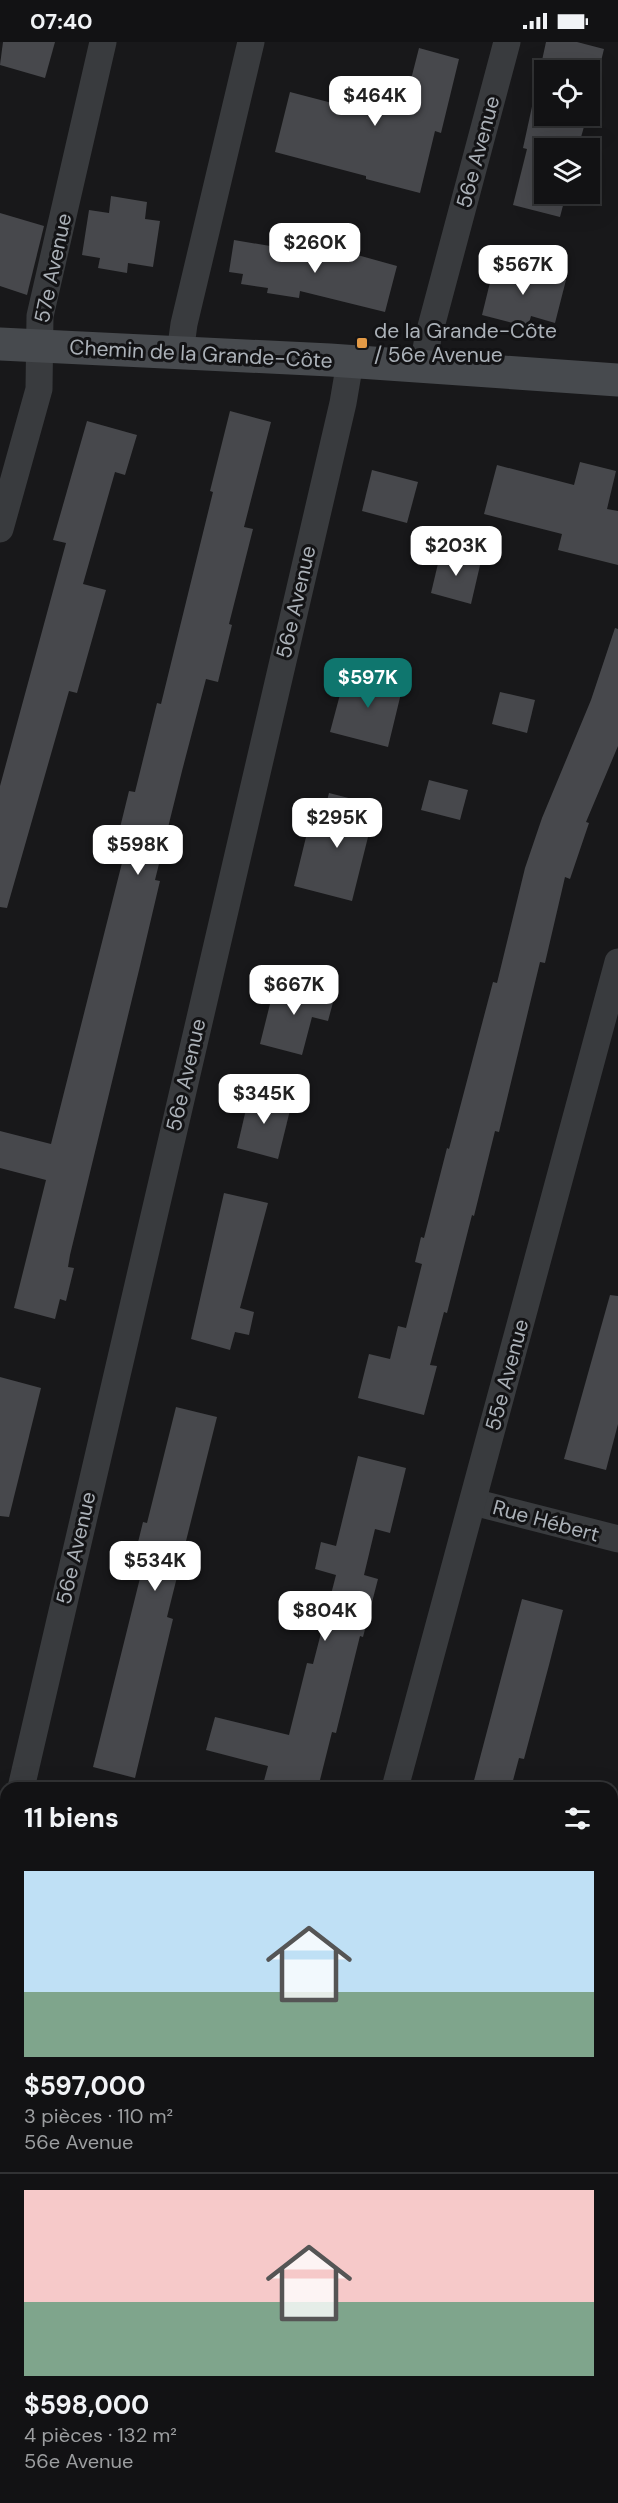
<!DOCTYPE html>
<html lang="fr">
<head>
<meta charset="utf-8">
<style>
	body { margin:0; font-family:"DM Sans",sans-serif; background:#1f2022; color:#f1f3f6; height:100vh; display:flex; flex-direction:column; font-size:22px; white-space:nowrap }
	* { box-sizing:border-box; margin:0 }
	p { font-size:20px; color:#9c9ea0 }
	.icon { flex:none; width:33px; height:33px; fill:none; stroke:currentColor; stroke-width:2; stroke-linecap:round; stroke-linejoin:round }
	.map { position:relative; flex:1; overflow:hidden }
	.details { position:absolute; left:0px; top:1740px; width:618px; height:722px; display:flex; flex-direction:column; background:#121214; border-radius:18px 18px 0 0; box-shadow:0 6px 24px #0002,0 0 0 2px #313234 }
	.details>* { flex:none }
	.fabs { position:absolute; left:534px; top:18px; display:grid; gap:12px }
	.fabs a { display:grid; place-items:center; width:66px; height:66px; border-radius:0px; background:#121214; box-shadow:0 6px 24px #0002,0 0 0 2px #313234; font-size:30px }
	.price { position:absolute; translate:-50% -51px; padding:0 14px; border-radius:12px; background:#fff; color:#222; font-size:20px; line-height:39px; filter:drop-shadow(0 2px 3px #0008) }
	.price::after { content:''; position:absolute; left:50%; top:36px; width:18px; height:14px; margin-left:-9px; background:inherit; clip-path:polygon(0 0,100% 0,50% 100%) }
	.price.current { background:#0f766e; color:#fff }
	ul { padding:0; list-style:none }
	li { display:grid; align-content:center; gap:12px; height:318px; padding:0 24px }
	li+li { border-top:2px solid #313234 }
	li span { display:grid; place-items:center; height:186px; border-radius:0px; color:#555 }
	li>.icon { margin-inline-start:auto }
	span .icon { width:108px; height:108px; fill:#fffc; stroke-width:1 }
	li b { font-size:26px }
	h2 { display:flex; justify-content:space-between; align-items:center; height:72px; padding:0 24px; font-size:26px }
	.status { display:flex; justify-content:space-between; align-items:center; height:42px; padding:0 30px; background:#121214; direction:ltr }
	.status svg { height:16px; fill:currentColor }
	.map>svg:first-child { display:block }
</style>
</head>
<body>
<div class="status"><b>07:40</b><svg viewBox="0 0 49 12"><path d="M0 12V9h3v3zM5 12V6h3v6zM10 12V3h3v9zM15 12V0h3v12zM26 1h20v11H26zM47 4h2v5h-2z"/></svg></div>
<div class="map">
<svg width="618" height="2461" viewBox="0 0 618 2461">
	<rect width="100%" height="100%" fill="#18181a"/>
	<g fill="#47484c">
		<polygon points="3,0 55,0 45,36 0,23"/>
		<polygon points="546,0 577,0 604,7 590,64 590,28 544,28 544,74 587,74 578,106 544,106 544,152 566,152 560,175 513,163 527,107 523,106"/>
		<polygon points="419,6 459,17 441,91 435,89 420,151 366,137 366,134 275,110 290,50 359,68 365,45 406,57"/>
		<polygon points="111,154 147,160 145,177 160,179 153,225 128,221 127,231 98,226 100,216 82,213 89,168 109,171"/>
		<polygon points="0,171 44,184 27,253 0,244"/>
		<polygon points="234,198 341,216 343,209 397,224 385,270 300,249 299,256 267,251 268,246 241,242 243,232 229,230"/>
		<polygon points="495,220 566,238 555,281 531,274 528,285 482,273"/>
		<polygon points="230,369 271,380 244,485 253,487 229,582 232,583 218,640 206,637 182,729 155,838 160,839 140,924 70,1213 68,1225 74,1226 66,1259 60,1257 55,1277 14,1266 46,1138 0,1126 0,1089 51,1102 125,809 115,806 129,749 135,750 157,661 161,662 213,450 210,449"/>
		<polygon points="87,379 137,393 125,433 115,430 83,542 106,548 77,651 69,649 7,866 0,865 0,744 66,501 53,498"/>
		<polygon points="580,420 616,429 607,467 618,469 618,523 558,508 562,492 484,472 497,423 574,443"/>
		<polygon points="372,428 418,440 407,481 362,469"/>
		<polygon points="441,509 481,519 471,562 431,551"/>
		<polygon points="615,586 618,587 618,704 586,780 589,781 570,837 565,835 545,921 540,920 499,1090 495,1089 474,1174 472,1173 447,1271 444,1270 430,1323 437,1324 424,1373 358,1356 369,1312 390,1317 398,1284 406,1286 422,1222 415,1220 421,1195 424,1196 447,1106 449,1107 493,940 497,941 525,826 542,776 591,658"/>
		<polygon points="358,628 404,639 388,705 330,690 342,645 354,648"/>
		<polygon points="500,650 535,658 527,691 492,682"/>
		<polygon points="429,738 468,748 460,778 421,768"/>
		<polygon points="329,751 376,763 352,859 294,844 307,791 318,794"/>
		<polygon points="276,938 335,953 328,979 312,975 302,1013 260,1002"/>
		<polygon points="250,1050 292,1060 278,1117 237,1106"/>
		<polygon points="224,1151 268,1161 240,1266 254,1270 249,1293 235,1290 230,1308 191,1297"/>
		<polygon points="610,1253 618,1254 618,1382 606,1428 564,1417"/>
		<polygon points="0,1335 41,1346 9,1475 0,1474"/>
		<polygon points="176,1365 217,1375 167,1575 173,1577 135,1736 93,1725 140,1536 130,1533 143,1480 147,1481"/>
		<polygon points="358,1414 406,1426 390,1491 375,1487 364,1533 378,1537 363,1595 360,1594 336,1691 332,1690 318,1746 262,1746 268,1724 206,1708 215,1675 289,1693 307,1621 313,1622 336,1533 315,1527 321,1500 336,1504"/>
		<polygon points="522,1557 563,1568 549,1623 524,1717 519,1716 511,1746 472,1746"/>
	</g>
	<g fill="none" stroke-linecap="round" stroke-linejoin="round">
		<g stroke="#393b3e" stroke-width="27">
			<polyline points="180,311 184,282 251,0"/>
			<polyline points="423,324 428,296 507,0"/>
			<polyline points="0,487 39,347 40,274 103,0"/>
			<polyline points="473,1460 618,1497"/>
			<polyline points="21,1746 343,361 350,320"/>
			<polyline points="395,1746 618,920"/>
			<polyline points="0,1835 6,1810"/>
			<polyline points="612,1897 618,1899"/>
			<polyline points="0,1898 6,1897"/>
			<polyline points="612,2312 618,2314"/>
			<polyline points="194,2461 195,2456"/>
		</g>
		<polyline stroke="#474a4e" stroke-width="33" points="0,302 330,318 618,338"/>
	</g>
	<rect fill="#e39a46" stroke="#131315" stroke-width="2" x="356" y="295" width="12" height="12" rx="3"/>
	<g text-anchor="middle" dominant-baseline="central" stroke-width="6" stroke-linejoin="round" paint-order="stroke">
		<g font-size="21" fill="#abb1b8" stroke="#131315">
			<text transform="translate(478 110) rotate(-75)">56e Avenue</text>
			<text transform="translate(53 226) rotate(-78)">57e Avenue</text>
			<text transform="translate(201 312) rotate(3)">Chemin de la Grande-Côte</text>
			<text transform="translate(296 560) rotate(-77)">56e Avenue</text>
			<text transform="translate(186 1033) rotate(-77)">56e Avenue</text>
			<text transform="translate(507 1333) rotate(-75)">55e Avenue</text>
			<text transform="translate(546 1479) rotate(15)">Rue Hébert</text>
			<text transform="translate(76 1506) rotate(-77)">56e Avenue</text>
		</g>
		<g font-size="21" fill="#abb1b8" stroke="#131315" text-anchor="start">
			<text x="374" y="289">de la Grande-Côte<tspan x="374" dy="24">/ 56e Avenue</tspan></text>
		</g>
	</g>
</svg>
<div class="fabs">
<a><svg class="icon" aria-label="locate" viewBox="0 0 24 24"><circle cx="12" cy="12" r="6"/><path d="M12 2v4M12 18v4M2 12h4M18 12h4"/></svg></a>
<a><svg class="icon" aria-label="layers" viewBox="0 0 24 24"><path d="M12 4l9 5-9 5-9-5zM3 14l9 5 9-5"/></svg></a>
</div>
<b class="price" style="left:375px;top:85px">$464K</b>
<b class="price" style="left:315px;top:232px">$260K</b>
<b class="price" style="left:523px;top:254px">$567K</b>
<b class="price" style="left:456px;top:535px">$203K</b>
<b class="price current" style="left:368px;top:667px">$597K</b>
<b class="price" style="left:337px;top:807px">$295K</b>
<b class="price" style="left:138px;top:834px">$598K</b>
<b class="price" style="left:294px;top:974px">$667K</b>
<b class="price" style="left:264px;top:1083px">$345K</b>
<b class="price" style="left:155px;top:1550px">$534K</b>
<b class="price" style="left:325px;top:1600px">$804K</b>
<section class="details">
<h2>11 biens<svg class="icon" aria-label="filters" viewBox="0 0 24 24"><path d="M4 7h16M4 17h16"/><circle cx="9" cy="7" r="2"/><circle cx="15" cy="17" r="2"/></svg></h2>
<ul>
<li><span style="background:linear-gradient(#bfe0f5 65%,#7fa58c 0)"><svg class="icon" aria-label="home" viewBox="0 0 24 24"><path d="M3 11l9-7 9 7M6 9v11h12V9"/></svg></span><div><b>$597,000</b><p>3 pièces · 110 m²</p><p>56e Avenue</p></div></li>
<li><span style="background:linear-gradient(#f6c9c9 60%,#7fa58c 0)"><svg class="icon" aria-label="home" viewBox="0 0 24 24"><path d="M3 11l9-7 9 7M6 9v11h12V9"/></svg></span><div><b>$598,000</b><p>4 pièces · 132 m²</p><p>56e Avenue</p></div></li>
</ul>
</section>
</div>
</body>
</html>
